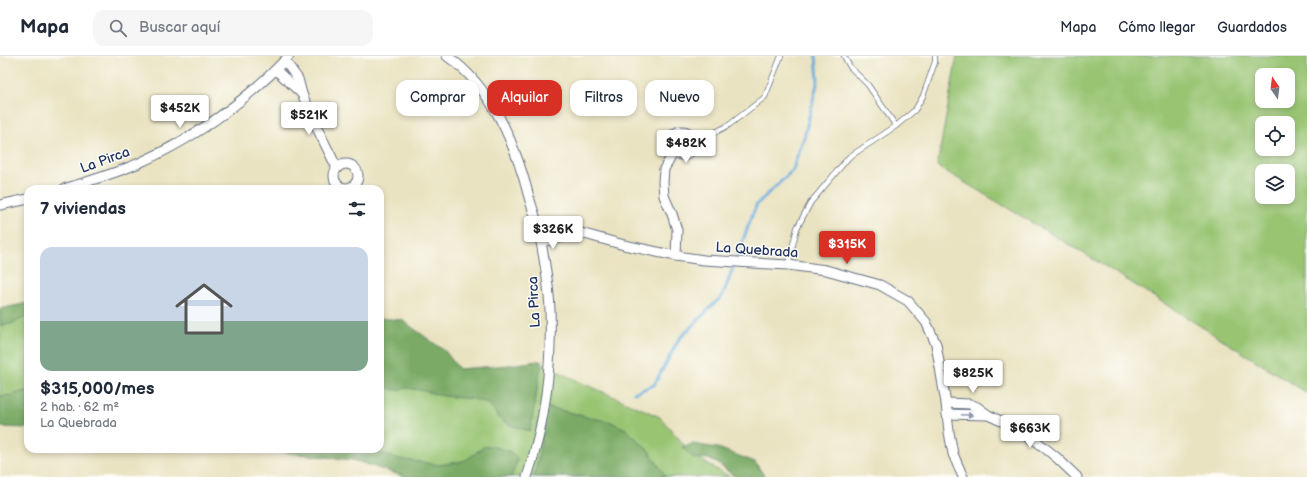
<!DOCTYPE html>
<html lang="es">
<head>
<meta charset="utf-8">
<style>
	body { margin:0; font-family:"Balsamiq Sans",sans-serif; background:#f6f6f7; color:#1f2937; height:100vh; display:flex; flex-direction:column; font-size:15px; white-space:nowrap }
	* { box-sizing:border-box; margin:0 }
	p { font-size:13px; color:#747a83 }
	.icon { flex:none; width:22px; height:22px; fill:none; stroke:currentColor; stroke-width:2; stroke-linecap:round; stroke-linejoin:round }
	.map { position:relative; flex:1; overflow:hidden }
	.side { position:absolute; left:24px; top:129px; width:360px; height:268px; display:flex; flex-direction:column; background:#fff; border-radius:12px; box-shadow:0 2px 6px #0003 }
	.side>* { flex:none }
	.guide { position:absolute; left:396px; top:24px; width:380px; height:36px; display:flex; gap:8px }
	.needle { width:26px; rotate:346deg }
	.buttons { position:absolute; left:1255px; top:12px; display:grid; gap:8px }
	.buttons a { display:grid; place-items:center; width:40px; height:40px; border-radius:8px; background:#fff; box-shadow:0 2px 6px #0003; font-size:20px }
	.price { position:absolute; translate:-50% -34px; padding:0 9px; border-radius:4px; background:#fff; color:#222; font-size:13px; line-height:26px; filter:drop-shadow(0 1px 2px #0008) }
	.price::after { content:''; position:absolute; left:50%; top:24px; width:12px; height:9px; margin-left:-6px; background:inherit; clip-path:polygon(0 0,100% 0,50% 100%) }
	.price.active { background:#d93025; color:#fff }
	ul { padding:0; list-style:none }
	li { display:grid; align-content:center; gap:8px; height:212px; padding:0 16px }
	li span { display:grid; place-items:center; height:124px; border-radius:12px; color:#555 }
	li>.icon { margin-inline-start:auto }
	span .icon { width:72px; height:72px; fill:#fffc; stroke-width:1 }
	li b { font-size:17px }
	h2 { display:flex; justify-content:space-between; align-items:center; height:48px; padding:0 16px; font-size:17px }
	.chip { padding:0 14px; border-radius:12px; background:#fff; box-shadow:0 2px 6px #0003; font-size:14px; line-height:36px }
	.chip.active { background:#d93025; color:#fff }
	header { display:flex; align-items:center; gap:24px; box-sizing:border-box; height:56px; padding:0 20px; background:#fff; border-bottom:1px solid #e0e1e3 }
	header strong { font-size:19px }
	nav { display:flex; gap:22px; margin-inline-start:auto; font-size:14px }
	.search { width:280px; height:36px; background:#f6f6f7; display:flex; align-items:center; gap:10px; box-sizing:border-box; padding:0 14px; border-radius:12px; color:#747a83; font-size:15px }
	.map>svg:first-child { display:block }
</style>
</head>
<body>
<header>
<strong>Mapa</strong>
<div class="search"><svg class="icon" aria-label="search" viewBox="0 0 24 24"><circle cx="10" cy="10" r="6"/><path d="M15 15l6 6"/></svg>Buscar aquí</div>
<nav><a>Mapa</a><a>Cómo llegar</a><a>Guardados</a></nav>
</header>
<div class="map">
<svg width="1307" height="421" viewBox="0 0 1307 421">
	<rect width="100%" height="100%" fill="#fdfcf7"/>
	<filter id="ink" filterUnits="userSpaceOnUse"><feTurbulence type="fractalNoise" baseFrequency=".025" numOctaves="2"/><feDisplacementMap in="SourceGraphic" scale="8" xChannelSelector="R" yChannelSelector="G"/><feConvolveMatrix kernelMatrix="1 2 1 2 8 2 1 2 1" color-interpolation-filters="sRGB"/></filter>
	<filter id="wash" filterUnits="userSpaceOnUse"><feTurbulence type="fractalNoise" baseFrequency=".012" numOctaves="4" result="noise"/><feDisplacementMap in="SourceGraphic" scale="16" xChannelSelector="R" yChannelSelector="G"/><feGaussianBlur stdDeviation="0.9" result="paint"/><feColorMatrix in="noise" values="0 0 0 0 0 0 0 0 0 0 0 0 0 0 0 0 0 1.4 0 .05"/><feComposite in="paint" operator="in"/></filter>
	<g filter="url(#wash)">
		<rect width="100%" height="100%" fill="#eae3c1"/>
		<g fill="#99c573" stroke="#5a7a68" fill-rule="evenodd">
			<path d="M957,0H1307V337L1103,209L937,110ZM1262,19H1288V45H1262ZM1262,67H1288V93H1262ZM1262,115H1288V141H1262Z"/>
			<polygon points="28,247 28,370 0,369 0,253"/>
			<polygon points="380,262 459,313 508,310 538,305 569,321 660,361 694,400 730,421 410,421 354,403 262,393 380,393"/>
		</g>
		<g fill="#7aaa65" stroke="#4a6c62">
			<polygon points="28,247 28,260 11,268 0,269 0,253"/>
			<polygon points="380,262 402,264 445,295 459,313 509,309 538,305 542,306 530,375 510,369 501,364 488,347 473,343 444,340 420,334 407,332 395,334 384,331 380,322"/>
			<polygon points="28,334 28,372 0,371 0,340 12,339"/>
			<polygon points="546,351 572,357 590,362 609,365 626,373 650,396 666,421 534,421 542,382"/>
			<polygon points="692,388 718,392 755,406 765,421 735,421 717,407 708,403 693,402 682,391"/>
			<polygon points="492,390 511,396 518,403 511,421 406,421 353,404 254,393 367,393 400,403 439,409 463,405 469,402 483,391"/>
		</g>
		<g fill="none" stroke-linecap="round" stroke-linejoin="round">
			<polyline stroke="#67acdd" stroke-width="3" points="634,337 654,329 679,283 723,239 753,157 757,148 793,114 795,106 804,82 818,24 816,0"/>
		</g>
	</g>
	<g filter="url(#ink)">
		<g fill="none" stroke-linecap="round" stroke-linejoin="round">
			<defs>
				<g id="service">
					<polyline points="844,0 850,11 868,29 896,70"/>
					<polyline points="693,88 729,69 765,41 781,0"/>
					<polyline points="788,209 797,172 811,146 849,101 896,70 915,54 923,40 935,6 935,0"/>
				</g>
				<g id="minor">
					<path d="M447,0C493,32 515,88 529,141C532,152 537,164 539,176C544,201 549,227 550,254C552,308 545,369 527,421"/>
					<polyline points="285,5 298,23 302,38 319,76 337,112"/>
					<polyline points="276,14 302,38"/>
					<circle cx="682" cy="87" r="12"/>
					<polyline points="673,95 670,103 664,113 663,126 664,140 672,158 677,174 676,200"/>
					<circle cx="346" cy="120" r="12"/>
					<path d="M64,133C89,125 114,118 139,107C195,82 247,44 289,0"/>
					<polyline points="0,149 28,143"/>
					<polyline points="539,173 567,170 581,177 624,189 676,200 704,204 788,209 826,214 880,229 908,245 926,266 936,288 946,347 949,376 953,398 963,421"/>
					<polyline points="541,186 581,177"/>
					<polyline points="946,347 970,348 977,351 988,359 1012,370 1035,384 1056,401 1077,421"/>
					<polyline points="947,358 988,359"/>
				</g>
			</defs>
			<use href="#service" stroke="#636e81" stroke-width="6"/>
			<use href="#minor" stroke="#636e81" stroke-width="11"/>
			<use href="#service" stroke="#fff" stroke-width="4.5"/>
			<use href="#minor" stroke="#fff" stroke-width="9"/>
		</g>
		<defs><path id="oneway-solid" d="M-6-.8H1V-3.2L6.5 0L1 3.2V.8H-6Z"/></defs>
		<use fill="#8d97ae" href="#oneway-solid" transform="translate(967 359) rotate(2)"/>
	</g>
	<g text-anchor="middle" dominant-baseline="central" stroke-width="3" stroke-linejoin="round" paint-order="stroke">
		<g font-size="14" fill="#1b2f5e" stroke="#fdfcf7">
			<text transform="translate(105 104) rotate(-20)">La Pirca</text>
			<text transform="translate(757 194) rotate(4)">La Quebrada</text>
			<text transform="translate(534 246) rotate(-93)">La Pirca</text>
		</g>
	</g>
</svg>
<div class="buttons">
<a><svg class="needle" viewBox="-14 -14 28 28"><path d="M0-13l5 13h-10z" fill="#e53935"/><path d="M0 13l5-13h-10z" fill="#747a83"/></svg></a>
<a><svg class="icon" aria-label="locate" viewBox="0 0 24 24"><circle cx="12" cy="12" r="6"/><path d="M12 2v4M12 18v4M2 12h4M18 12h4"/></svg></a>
<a><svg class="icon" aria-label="layers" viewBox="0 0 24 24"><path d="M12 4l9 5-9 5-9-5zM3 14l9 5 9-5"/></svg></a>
</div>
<b class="price" style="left:180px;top:73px">$452K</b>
<b class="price" style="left:309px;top:80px">$521K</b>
<b class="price" style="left:686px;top:108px">$482K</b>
<b class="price" style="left:553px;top:194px">$326K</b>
<b class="price active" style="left:847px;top:209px">$315K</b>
<b class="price" style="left:973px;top:338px">$825K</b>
<b class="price" style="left:1030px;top:393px">$663K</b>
<div class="guide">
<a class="chip">Comprar</a>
<a class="chip active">Alquilar</a>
<a class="chip">Filtros</a>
<a class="chip">Nuevo</a>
</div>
<section class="side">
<h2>7 viviendas<svg class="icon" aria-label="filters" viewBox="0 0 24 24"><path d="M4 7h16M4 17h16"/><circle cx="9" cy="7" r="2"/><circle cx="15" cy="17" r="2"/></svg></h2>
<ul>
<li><span style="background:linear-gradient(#c9d6e8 60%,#7fa58c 0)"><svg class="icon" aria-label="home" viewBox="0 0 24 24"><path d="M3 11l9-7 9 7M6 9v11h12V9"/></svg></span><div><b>$315,000/mes</b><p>2 hab. · 62 m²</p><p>La Quebrada</p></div></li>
</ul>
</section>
</div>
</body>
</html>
